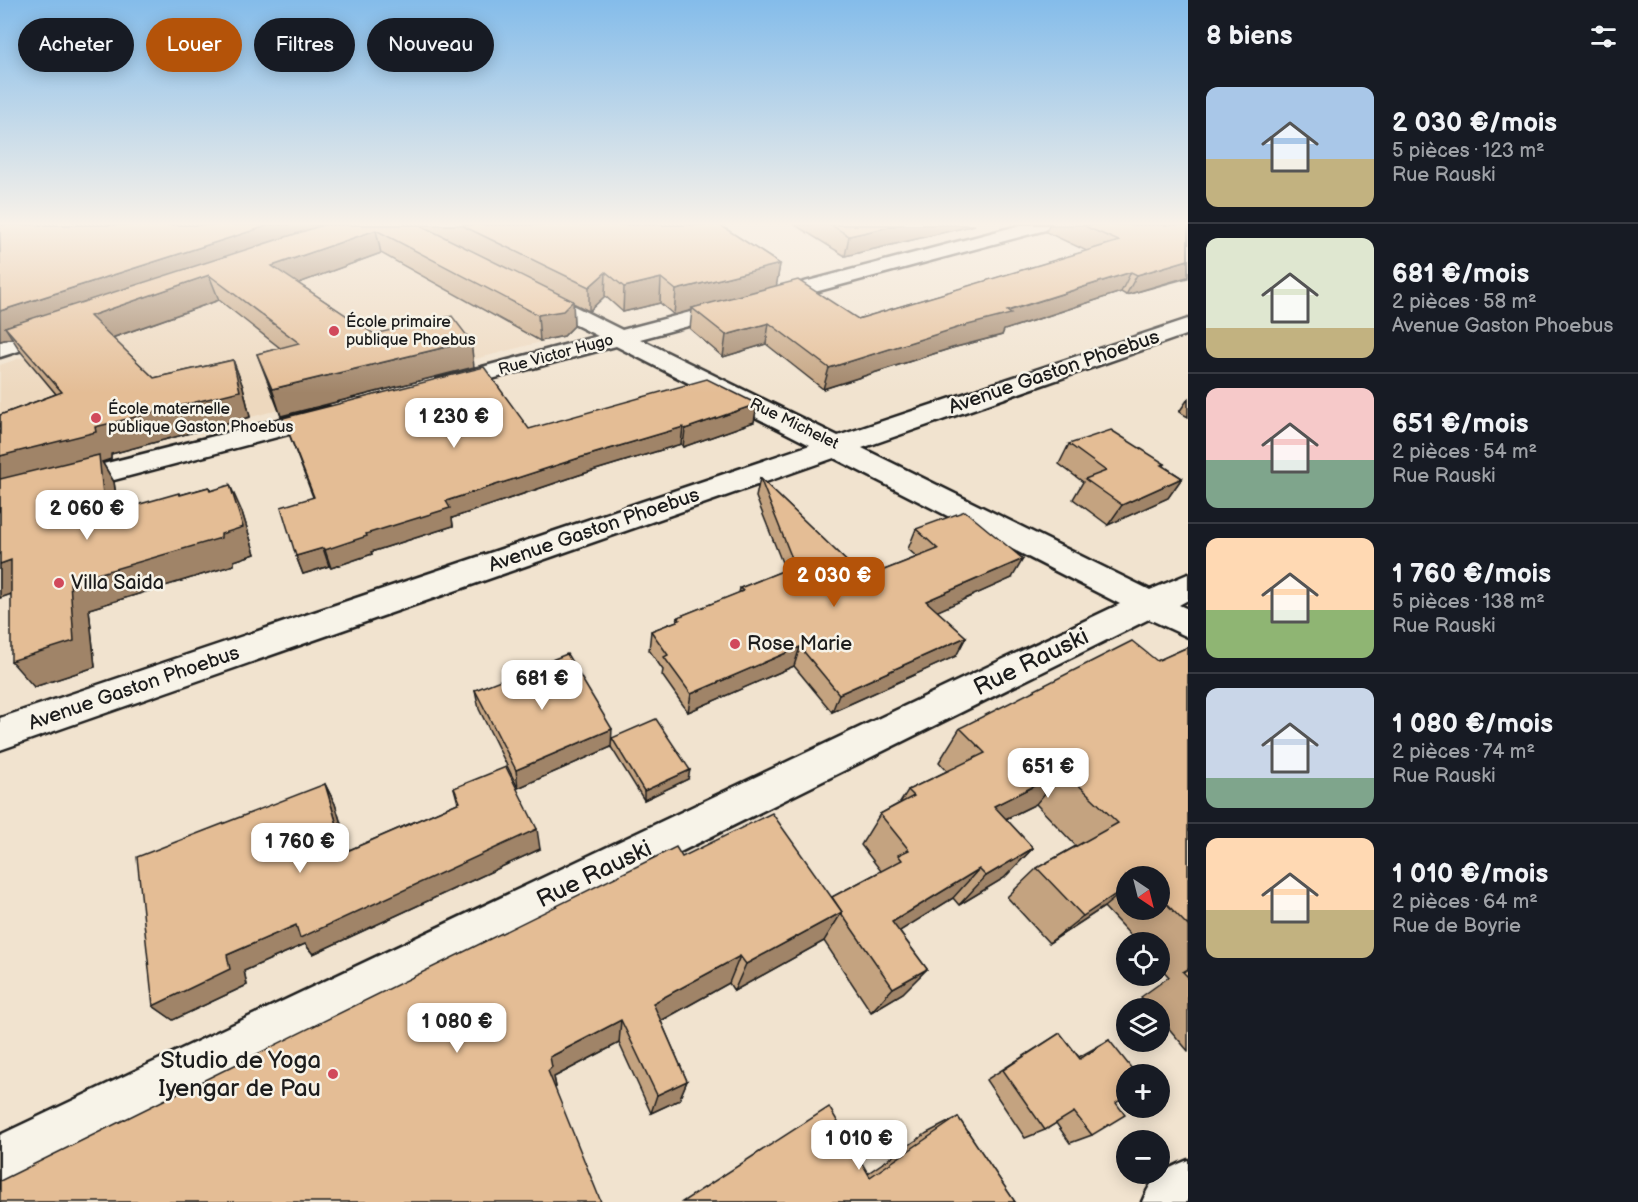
<!DOCTYPE html>
<html lang="fr">
<head>
<meta charset="utf-8">
<style>
	body { margin:0; font-family:"Balsamiq Sans",sans-serif; background:#20242c; color:#f1f3f6; height:100vh; display:flex; flex-direction:column; font-size:22px; white-space:nowrap }
	* { box-sizing:border-box; margin:0 }
	p { font-size:20px; color:#9ea1a6 }
	.icon { flex:none; width:33px; height:33px; fill:none; stroke:currentColor; stroke-width:2; stroke-linecap:round; stroke-linejoin:round }
	.map { position:relative; flex:1; overflow:hidden }
	.side { display:flex; flex-direction:column; background:#171b24; width:450px }
	.side>* { flex:none }
	.hud { position:absolute; left:18px; top:18px; width:570px; height:54px; display:flex; gap:12px }
	.needle { width:39px; rotate:145deg }
	.tools { position:absolute; left:1116px; top:866px; display:grid; gap:12px }
	.tools a { display:grid; place-items:center; width:54px; height:54px; border-radius:50%; background:#171b24; box-shadow:0 3px 15px #0003; font-size:30px }
	.price { position:absolute; translate:-50% -51px; padding:0 14px; border-radius:12px; background:#fff; color:#222; font-size:20px; line-height:39px; filter:drop-shadow(0 2px 3px #0008) }
	.price::after { content:''; position:absolute; left:50%; top:36px; width:18px; height:14px; margin-left:-9px; background:inherit; clip-path:polygon(0 0,100% 0,50% 100%) }
	.price.current { background:#b45309; color:#fff }
	ul { padding:0; list-style:none }
	li { display:flex; align-items:center; gap:18px; height:150px; padding:0 18px }
	li+li { border-top:2px solid #363941 }
	li span { display:grid; place-items:center; flex:none; width:168px; height:120px; border-radius:12px; color:#555 }
	li>.icon { margin-inline-start:auto }
	span .icon { width:72px; height:72px; fill:#fffc; stroke-width:1 }
	li b { font-size:26px }
	h2 { display:flex; justify-content:space-between; align-items:center; height:72px; padding:0 18px; font-size:26px }
	.tag { padding:0 21px; border-radius:27px; background:#171b24; box-shadow:0 3px 15px #0003; font-size:21px; line-height:54px }
	.tag.current { background:#b45309; color:#fff }
	main { display:flex; flex:1; min-height:0 }
	.map>svg:first-child { display:block }
</style>
</head>
<body>
<main>
<div class="map">
<svg width="1188" height="1202" viewBox="0 0 1188 1202">
	<rect width="100%" height="100%" fill="#f1e3cf"/>
	<filter id="ink" filterUnits="userSpaceOnUse"><feTurbulence type="fractalNoise" baseFrequency=".0167" numOctaves="2"/><feDisplacementMap in="SourceGraphic" scale="12" xChannelSelector="R" yChannelSelector="G"/><feConvolveMatrix kernelMatrix="1 2 1 2 8 2 1 2 1" color-interpolation-filters="sRGB"/></filter>
	<g filter="url(#ink)">
		<polygon fill="#edd8be" points="386,232 571,329 564,336 0,482 0,365"/>
		<g fill="none" stroke-linecap="round" stroke-linejoin="round">
			<defs>
				<g id="minor">
					<polygon points="1021,225 1051,225 1049,229 640,339 838,436 1188,319 1188,334 862,448 1150,590 1188,574 1188,600 1179,605 1188,609 1188,637 1149,619 0,1190 0,1135 1120,604 834,458 0,750 0,718 810,445 616,346 446,391 437,389 434,384 437,379 598,336 526,300 523,295 526,290 534,289 542,290 622,330"/>
					<polygon points="58,324 66,326 69,331 66,336 0,357 0,342"/>
					<polygon points="329,407 338,409 342,415 338,421 0,510 0,490"/>
					<path d="M1188,1160V1202H1142C1153,1175 1162,1171 1188,1160Z"/>
				</g>
			</defs>
			<use href="#minor" stroke="#1c1c1c" stroke-width="5"/>
			<use href="#minor" fill="#f7f3e8" fill-rule="evenodd"/>
		</g>
		<g fill="#c4a380" stroke="#1c1c1c" stroke-width="1.5" fill-rule="evenodd">
			<polygon points="0,225 720,225 780,264 776,286 858,319 1087,251 1046,232 1049,225 1188,225 1188,278 1126,295 1121,292 1004,330 1002,335 952,348 823,389 766,344 723,357 690,329 692,310 674,315 660,303 623,312 605,296 589,311 573,303 574,326 564,336 540,341 381,253 298,283 374,334 474,367 281,416 257,354 280,348 219,300 112,338 154,378 233,360 243,387 250,417 111,454 111,459 102,462 114,482 118,510 180,495 209,487 211,491 242,512 255,554 234,561 234,565 89,609 95,667 34,687 11,594 0,598 0,415 56,394 21,352 12,338 0,341"/>
			<polygon points="795,225 975,225 845,256"/>
			<polygon points="1188,399 1188,417 1179,412"/>
			<polygon points="757,404 754,422 683,447 681,444 579,475 452,518 453,526 371,552 372,554 331,568 329,566 303,574 296,556 313,497 283,418 529,429"/>
			<polygon points="1069,444 1165,464 1164,466 1182,478 1168,498 1108,525 1073,499 1083,482 1059,464"/>
			<polygon points="760,478 864,578 917,557 908,549 916,529 1012,578 937,611 966,637 956,656 832,712 794,666 688,712 662,675 663,670 649,650 651,631 677,621 678,617 739,593 740,588 785,570 756,497"/>
			<path d="M1188,647V1051L1160,1018V1008H1151L1141,997L1169,977L1160,967V942H1137L1104,907L1049,943L1007,897L1037,868L1076,846L1036,804L1006,819L1033,848L1004,878L959,905L953,898L899,931L927,969L903,993L871,1012L824,941L734,991L729,983L661,1021L687,1081L679,1100L651,1113L619,1043L554,1077L556,1087L555,1088L0,1202L682,857L832,897L881,871L861,845L880,814L900,803L908,790L947,771L939,762L960,728L1157,661ZM1126,876H1160V909H1126Z"/>
			<polygon points="475,690 612,738 688,779 644,800 611,747 518,788 479,709"/>
			<polygon points="325,784 335,804 349,850 458,803 454,788 540,849 313,954 305,944 244,971 247,985 173,1020 153,1006"/>
			<polygon points="1060,1033 1079,1057 1109,1040 1116,1103 1092,1135 1070,1143 1056,1123 1045,1130 1025,1138 986,1080"/>
			<polygon points="958,1117 1015,1202 682,1202 868,1173 927,1133"/>
		</g>
		<g fill="#a08468" stroke="#1c1c1c" stroke-width="1.5">
			<polygon points="270,225 348,225 5,327 12,338 0,341 0,311"/>
			<polygon points="898,225 975,225 845,256 849,236"/>
			<polygon points="376,230 381,253 280,290 272,266"/>
			<polygon points="1188,260 1188,276 1187,277 1126,295 1137,275"/>
			<polygon points="780,264 776,288 692,308 692,310 674,315 676,290"/>
			<polygon points="606,272 605,296 589,311 589,287"/>
			<polygon points="1131,272 1121,292 1004,330 1002,335 952,348 823,389 829,368"/>
			<polygon points="209,275 219,300 103,341 90,316"/>
			<polygon points="661,278 660,303 623,312 624,287"/>
			<polygon points="573,301 574,326 564,336 540,341 538,315"/>
			<polygon points="769,323 766,344 723,357 726,335"/>
			<polygon points="471,341 474,367 281,416 272,389"/>
			<polygon points="233,360 243,387 250,417 111,454 111,459 102,462 114,482 122,541 0,488 0,456 95,427"/>
			<polygon points="757,404 754,422 683,447 685,429"/>
			<polygon points="683,427 681,444 579,475 452,518 453,526 371,552 372,554 331,568 325,550 446,501 579,458"/>
			<polygon points="1182,478 1168,498 1108,525 1122,505"/>
			<polygon points="230,485 242,512 255,554 234,561 234,565 89,609 95,667 34,687 11,661 70,582 221,534"/>
			<polygon points="323,548 329,566 303,574 296,556"/>
			<polygon points="1023,559 1012,578 918,620 926,601"/>
			<polygon points="11,560 32,587 0,598 0,564"/>
			<polygon points="966,637 956,656 832,712 839,694"/>
			<polygon points="800,647 794,666 688,712 691,694"/>
			<polygon points="612,729 611,747 518,788 516,770"/>
			<polygon points="690,770 688,779 644,800 644,791"/>
			<polygon points="1064,771 1036,804 968,837 994,806"/>
			<polygon points="325,784 335,804 355,871 345,852"/>
			<polygon points="537,829 540,849 313,954 305,944 244,971 247,985 173,1020 153,1006 227,955 296,925"/>
			<polygon points="1033,848 1004,878 959,905 986,876"/>
			<polygon points="979,869 953,898 871,949 892,922"/>
			<polygon points="1126,887 1126,889 1104,907 1049,943 1083,916"/>
			<polygon points="842,912 824,941 734,991 746,964"/>
			<polygon points="740,956 729,983 648,1028 653,1003"/>
			<polygon points="927,969 903,993 871,1012 893,988"/>
			<polygon points="621,1020 619,1043 554,1077 556,1087 552,1090 548,1071 550,1057"/>
			<polygon points="687,1081 679,1100 651,1113 657,1095"/>
		</g>
		<g fill="#e4bd95" stroke="#1c1c1c" stroke-width="1.5">
			<polygon points="0,225 270,225 0,311"/>
			<polygon points="323,225 420,225 573,301 563,311 538,315 376,230 272,266 374,334 452,316 471,341 272,389 257,354 299,343 209,275 90,316 154,378 233,360 240,391 95,427 96,432 0,456 0,415 62,392 5,327"/>
			<polygon points="461,225 720,225 780,264 676,290 661,278 624,287 606,272 589,287"/>
			<polygon points="831,225 898,225 849,236"/>
			<polygon points="1082,225 1184,225 1188,226 1188,260 1137,275 1131,272 1007,311 1011,314 960,327 829,368 769,323 726,335 692,308 798,280 858,319 1119,241"/>
			<polygon points="484,367 529,429 707,379 757,404 685,429 683,427 579,458 446,501 450,508 366,534 367,536 325,550 323,548 296,556 281,507 314,497 283,418"/>
			<polygon points="1111,430 1165,464 1161,465 1182,478 1122,505 1085,479 1106,471 1069,444"/>
			<polygon points="99,455 105,514 179,493 180,495 209,487 210,491 230,485 243,527 221,534 221,538 70,582 74,641 11,661 11,560 0,564 0,479"/>
			<polygon points="760,478 864,578 938,549 916,529 965,511 1023,559 926,601 966,637 839,694 800,647 691,694 664,657 668,655 651,631 680,620 678,617 743,591 740,588 795,566"/>
			<polygon points="1132,641 1157,661 1188,647 1188,926 1160,897 1160,876 1126,876 1126,887 1083,916 1037,868 1118,823 1064,771 994,806 1033,848 986,876 979,869 892,922 927,969 893,988 841,913 842,912 832,897 902,860 898,855 909,850 880,814 914,796 908,790 985,753 960,728"/>
			<polygon points="567,654 612,729 516,770 475,690"/>
			<polygon points="656,719 690,770 644,791 612,738"/>
			<polygon points="506,767 537,829 300,938 296,925 227,955 230,969 153,1006 137,857 325,784 345,852 460,802 454,788"/>
			<polygon points="772,813 842,912 746,964 740,956 653,1003 687,1081 657,1095 621,1020 550,1057 552,1067 548,1071 601,1202 0,1202 0,1181 676,847 682,857"/>
			<polygon points="1188,969 1188,977 1183,972"/>
			<polygon points="1060,1033 1080,1059 1109,1040 1136,1074 1126,1074 1126,1096 1116,1103 1125,1115 1092,1135 1074,1112 1045,1130 1003,1070"/>
			<polygon points="829,1107 870,1177 958,1117 1015,1202 682,1202"/>
		</g>
	</g>
	<linearGradient id="sky" x2="0" y2="1"><stop stop-color="#84bcea"/><stop offset="0.57" stop-color="#f9f2e9"/><stop offset="1" stop-color="#f9f2e9" stop-opacity="0"/></linearGradient>
	<rect width="1188" height="393" fill="url(#sky)"/>
	<g fill="#d1495b" stroke="#f7f3e8" stroke-width="2">
		<circle cx="334" cy="331" r="6"/>
		<circle cx="96" cy="418" r="6"/>
		<circle cx="59" cy="583" r="6"/>
		<circle cx="735" cy="644" r="6"/>
		<circle cx="333" cy="1074" r="6"/>
	</g>
	<g text-anchor="middle" dominant-baseline="central" stroke-width="5" stroke-linejoin="round" paint-order="stroke">
		<g font-size="16" fill="#1c1c1c" stroke="#f7f3e8" text-anchor="start">
			<text x="346" y="322">École primaire<tspan x="346" dy="18">publique Phoebus</tspan></text>
			<text x="108" y="409">École maternelle<tspan x="108" dy="18">publique Gaston Phoebus</tspan></text>
		</g>
		<g font-size="16" fill="#1c1c1c" stroke="#f7f3e8">
			<text transform="translate(556 355) rotate(-15)">Rue Victor Hugo</text>
			<text transform="translate(794 424) rotate(26)">Rue Michelet</text>
		</g>
		<g font-size="20" fill="#1c1c1c" stroke="#f7f3e8">
			<text transform="translate(1054 372) rotate(-19)">Avenue Gaston Phoebus</text>
			<text transform="translate(594 530) rotate(-19)">Avenue Gaston Phoebus</text>
			<text transform="translate(134 688) rotate(-19)">Avenue Gaston Phoebus</text>
		</g>
		<g font-size="20" fill="#1c1c1c" stroke="#f7f3e8" text-anchor="start">
			<text x="71" y="583">Villa Saida</text>
			<text x="747" y="644">Rose Marie</text>
		</g>
		<g font-size="24" fill="#1c1c1c" stroke="#f7f3e8">
			<text transform="translate(1031 662) rotate(-26)">Rue Rauski</text>
			<text transform="translate(594 874) rotate(-26)">Rue Rauski</text>
		</g>
		<g font-size="24" fill="#1c1c1c" stroke="#f7f3e8" text-anchor="end">
			<text x="321" y="1060">Studio de Yoga<tspan x="321" dy="28">Iyengar de Pau</tspan></text>
		</g>
	</g>
</svg>
<div class="tools">
<a><svg class="needle" viewBox="-14 -14 28 28"><path d="M0-13l5 13h-10z" fill="#e53935"/><path d="M0 13l5-13h-10z" fill="#9ea1a6"/></svg></a>
<a><svg class="icon" aria-label="locate" viewBox="0 0 24 24"><circle cx="12" cy="12" r="6"/><path d="M12 2v4M12 18v4M2 12h4M18 12h4"/></svg></a>
<a><svg class="icon" aria-label="layers" viewBox="0 0 24 24"><path d="M12 4l9 5-9 5-9-5zM3 14l9 5 9-5"/></svg></a>
<a>+</a>
<a>−</a>
</div>
<b class="price" style="left:454px;top:449px">1 230 €</b>
<b class="price" style="left:87px;top:541px">2 060 €</b>
<b class="price current" style="left:834px;top:608px">2 030 €</b>
<b class="price" style="left:542px;top:711px">681 €</b>
<b class="price" style="left:1048px;top:799px">651 €</b>
<b class="price" style="left:300px;top:874px">1 760 €</b>
<b class="price" style="left:457px;top:1054px">1 080 €</b>
<b class="price" style="left:859px;top:1171px">1 010 €</b>
<div class="hud">
<a class="tag">Acheter</a>
<a class="tag current">Louer</a>
<a class="tag">Filtres</a>
<a class="tag">Nouveau</a>
</div>
</div>
<section class="side">
<h2>8 biens<svg class="icon" aria-label="filters" viewBox="0 0 24 24"><path d="M4 7h16M4 17h16"/><circle cx="9" cy="7" r="2"/><circle cx="15" cy="17" r="2"/></svg></h2>
<ul>
<li><span style="background:linear-gradient(#a9c7e8 60%,#c2b280 0)"><svg class="icon" aria-label="home" viewBox="0 0 24 24"><path d="M3 11l9-7 9 7M6 9v11h12V9"/></svg></span><div><b>2 030 €/mois</b><p>5 pièces · 123 m²</p><p>Rue Rauski</p></div></li>
<li><span style="background:linear-gradient(#dfe7d0 75%,#c2b280 0)"><svg class="icon" aria-label="home" viewBox="0 0 24 24"><path d="M3 11l9-7 9 7M6 9v11h12V9"/></svg></span><div><b>681 €/mois</b><p>2 pièces · 58 m²</p><p>Avenue Gaston Phoebus</p></div></li>
<li><span style="background:linear-gradient(#f6c9c9 60%,#7fa58c 0)"><svg class="icon" aria-label="home" viewBox="0 0 24 24"><path d="M3 11l9-7 9 7M6 9v11h12V9"/></svg></span><div><b>651 €/mois</b><p>2 pièces · 54 m²</p><p>Rue Rauski</p></div></li>
<li><span style="background:linear-gradient(#ffd9b3 60%,#8fb573 0)"><svg class="icon" aria-label="home" viewBox="0 0 24 24"><path d="M3 11l9-7 9 7M6 9v11h12V9"/></svg></span><div><b>1 760 €/mois</b><p>5 pièces · 138 m²</p><p>Rue Rauski</p></div></li>
<li><span style="background:linear-gradient(#c9d6e8 75%,#7fa58c 0)"><svg class="icon" aria-label="home" viewBox="0 0 24 24"><path d="M3 11l9-7 9 7M6 9v11h12V9"/></svg></span><div><b>1 080 €/mois</b><p>2 pièces · 74 m²</p><p>Rue Rauski</p></div></li>
<li><span style="background:linear-gradient(#ffd9b3 60%,#c2b280 0)"><svg class="icon" aria-label="home" viewBox="0 0 24 24"><path d="M3 11l9-7 9 7M6 9v11h12V9"/></svg></span><div><b>1 010 €/mois</b><p>2 pièces · 64 m²</p><p>Rue de Boyrie</p></div></li>
</ul>
</section>
</main>
</body>
</html>
